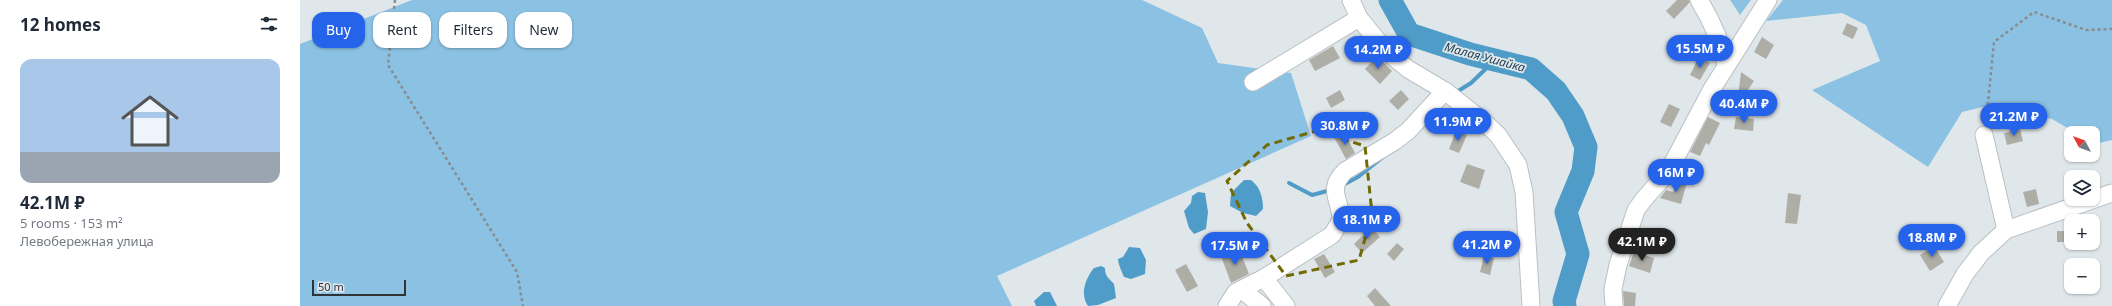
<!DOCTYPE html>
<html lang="en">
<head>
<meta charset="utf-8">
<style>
	body { margin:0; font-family:"Noto Sans",sans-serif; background:#f6f6f7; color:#1f2937; height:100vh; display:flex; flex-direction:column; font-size:15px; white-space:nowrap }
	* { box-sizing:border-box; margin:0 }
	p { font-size:13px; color:#747a83 }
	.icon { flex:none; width:22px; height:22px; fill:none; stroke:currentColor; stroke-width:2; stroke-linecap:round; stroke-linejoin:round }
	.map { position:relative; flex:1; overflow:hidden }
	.side { display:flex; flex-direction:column; background:#fff; width:300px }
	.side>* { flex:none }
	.hud { position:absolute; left:12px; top:12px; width:380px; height:36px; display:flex; gap:8px }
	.needle { width:26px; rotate:311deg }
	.buttons { position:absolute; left:1764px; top:126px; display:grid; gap:8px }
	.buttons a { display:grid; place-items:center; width:36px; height:36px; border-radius:8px; background:#fff; box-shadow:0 1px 3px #0004; font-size:20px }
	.scale { position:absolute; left:12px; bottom:10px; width:94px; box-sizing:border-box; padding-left:4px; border:2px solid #313435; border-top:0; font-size:11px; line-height:14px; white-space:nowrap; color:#313435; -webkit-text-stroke:3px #e0e7eb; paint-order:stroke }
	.price { position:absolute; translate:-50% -34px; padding:0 9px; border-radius:14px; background:#2563eb; color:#fff; font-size:13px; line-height:26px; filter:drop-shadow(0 1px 2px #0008) }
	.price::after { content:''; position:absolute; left:50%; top:24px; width:12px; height:9px; margin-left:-6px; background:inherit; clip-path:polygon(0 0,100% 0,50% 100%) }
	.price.on { background:#222; color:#fff }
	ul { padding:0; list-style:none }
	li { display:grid; align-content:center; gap:8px; height:212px; padding:0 20px }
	li span { display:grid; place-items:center; height:124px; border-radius:12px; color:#555 }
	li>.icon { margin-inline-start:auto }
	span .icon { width:72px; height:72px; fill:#fffc; stroke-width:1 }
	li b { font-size:17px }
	h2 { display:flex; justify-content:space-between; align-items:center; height:48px; padding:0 20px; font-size:17px }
	.chip { padding:0 14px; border-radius:12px; background:#fff; box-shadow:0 1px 3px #0004; font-size:14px; line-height:36px }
	.chip.on { background:#2563eb; color:#fff }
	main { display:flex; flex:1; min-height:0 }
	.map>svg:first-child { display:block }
</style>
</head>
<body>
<main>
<section class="side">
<h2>12 homes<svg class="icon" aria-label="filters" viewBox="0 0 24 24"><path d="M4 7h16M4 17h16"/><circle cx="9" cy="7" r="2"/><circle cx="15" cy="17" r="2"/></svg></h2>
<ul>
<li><span style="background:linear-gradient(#a9c7e8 75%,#9aa5b1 0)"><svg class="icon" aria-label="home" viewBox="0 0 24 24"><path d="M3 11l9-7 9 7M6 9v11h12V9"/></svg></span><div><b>42.1M ₽</b><p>5 rooms · 153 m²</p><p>Левобережная улица</p></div></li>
</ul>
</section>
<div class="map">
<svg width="1812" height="306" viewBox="0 0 1812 306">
	<rect width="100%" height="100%" fill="#e0e7eb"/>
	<g fill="#8bc1e2">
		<polygon points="112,0 842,0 902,28 918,63 991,73 1011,136 697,276 712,306 0,306 0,44"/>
		<polygon points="1430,0 1451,0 1440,15"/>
		<polygon points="1483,0 1812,0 1812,140 1795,144 1793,143 1793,133 1776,133 1752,119 1691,105 1662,112 1628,167 1512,90 1580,61 1566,25 1542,13 1466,21"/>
	</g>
	<g fill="#4f9cc8">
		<path d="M944,180H951C960,187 963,197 963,209L956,216L943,213L930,206L931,193Z"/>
		<polygon points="898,192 905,193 908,212 906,229 894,234 889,228 884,211 891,203 892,196"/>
		<path d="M829,247L840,248L846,260L845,274L831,279L824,277C822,272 818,264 818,259L823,257Z"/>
		<path d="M801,266L805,268C805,277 809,278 814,284L816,298L798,305L788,306C780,294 785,279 794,268Z"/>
		<polygon points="744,292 750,292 757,306 736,306 734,301"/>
	</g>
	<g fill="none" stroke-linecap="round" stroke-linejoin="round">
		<g stroke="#4f9cc8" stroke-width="4">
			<polyline points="1155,93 1171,83 1195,60"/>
			<polyline points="989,183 1012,195 1031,190"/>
			<polyline points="1043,185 1058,177 1083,157"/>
		</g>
		<polyline stroke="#4f9cc8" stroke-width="23" points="1090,0 1109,34 1170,54 1231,69 1256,91 1273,116 1286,147 1283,171 1266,212 1278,254 1264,301 1265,306"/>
	</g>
	<g fill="#aeaea7">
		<polygon points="1377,0 1389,0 1390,2 1374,19 1366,11"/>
		<polygon points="1547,23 1558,28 1553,39 1542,34"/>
		<polygon points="1462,37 1474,45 1466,59 1454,52"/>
		<polygon points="1033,46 1040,58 1015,71 1009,60"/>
		<polygon points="1077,56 1092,71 1080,84 1065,69"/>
		<polygon points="1399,57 1410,63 1400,80 1390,75"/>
		<polygon points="1441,72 1454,81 1437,106"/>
		<polygon points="1040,90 1045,100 1031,108 1026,98"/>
		<polygon points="1101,90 1109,99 1098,110 1089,101"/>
		<polygon points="1369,104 1380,109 1371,127 1360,122"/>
		<polygon points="1408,117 1420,123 1409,145 1406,143 1400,156 1390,152"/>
		<polygon points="1436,117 1454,119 1453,131 1434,129"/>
		<polygon points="1720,129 1723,141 1707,145 1704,133"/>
		<polygon points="1156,131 1167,135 1159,153 1149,149"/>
		<polygon points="1045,134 1055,153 1046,159 1035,139"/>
		<polygon points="1167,164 1185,170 1179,189 1160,182"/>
		<polygon points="1377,180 1387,182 1381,204 1360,198 1366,190 1373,192"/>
		<polygon points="1736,189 1739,204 1727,207 1723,192"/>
		<polygon points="1488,193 1501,195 1497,224 1485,223"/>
		<polygon points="1071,227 1080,237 1062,253 1054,244"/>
		<polygon points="1757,231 1768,231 1769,242 1757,242"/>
		<polygon points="1163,236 1181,241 1177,257 1159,252"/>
		<polygon points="1097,243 1104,249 1094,261 1087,254"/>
		<polygon points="1634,246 1644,262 1630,271 1620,255"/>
		<polygon points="939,249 949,274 931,283 921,256"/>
		<polygon points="1334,252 1354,258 1350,273 1329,266"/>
		<polygon points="1024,254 1035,272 1025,278 1014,259"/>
		<polygon points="1184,256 1194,258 1190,275 1180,272"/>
		<polygon points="886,264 898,286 887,292 875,270"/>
		<polygon points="1075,288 1091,306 1075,306 1067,296"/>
		<polygon points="1323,291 1336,293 1335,306 1324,306"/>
	</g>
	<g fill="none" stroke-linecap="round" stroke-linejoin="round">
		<defs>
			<g id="minor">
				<polyline points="1051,0 1059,18 1086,51 1108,69 1145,91 1184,122 1198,135 1218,165 1224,192 1231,306"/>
				<path d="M1399,0C1412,21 1421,42 1426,65"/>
				<polyline points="953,82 1059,18"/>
				<polyline points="1684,135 1706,230"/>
				<polyline points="964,278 986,306"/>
				<polyline points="942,290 962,306"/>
				<path d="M927,306L936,292L964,278L1032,235L1041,220C1041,199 1026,190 1045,171L1095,141L1108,131L1145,91"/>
				<polyline points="1314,306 1313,289 1318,265 1336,210 1344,199 1368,172 1412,89 1468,0"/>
				<polyline points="1647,306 1665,274 1681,253 1706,230 1812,193"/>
			</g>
		</defs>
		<use href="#minor" stroke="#b9c0c4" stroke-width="19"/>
		<g stroke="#878c8f" stroke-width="2.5" stroke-dasharray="3 3" stroke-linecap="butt">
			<polyline points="95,0 88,65 217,272 223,306"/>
			<polyline points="1686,123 1694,42 1734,12 1786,30 1812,29"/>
		</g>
		<use href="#minor" stroke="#fff" stroke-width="17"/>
	</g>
	<path fill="none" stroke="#726a02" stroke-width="3" stroke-dasharray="8 5" stroke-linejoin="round" d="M1016,131L1065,146L1072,214L1059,260L986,276L947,223L927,181L967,145Z"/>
	<g text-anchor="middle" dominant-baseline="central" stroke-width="3.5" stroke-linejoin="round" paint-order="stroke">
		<g font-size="12" font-style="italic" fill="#193b4e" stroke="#e0e7eb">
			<text transform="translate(1185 57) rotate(15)">Малая Ушайка</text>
		</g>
	</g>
</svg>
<div class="buttons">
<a><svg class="needle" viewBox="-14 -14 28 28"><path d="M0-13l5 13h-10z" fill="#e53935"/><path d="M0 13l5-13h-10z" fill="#747a83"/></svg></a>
<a><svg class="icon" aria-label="layers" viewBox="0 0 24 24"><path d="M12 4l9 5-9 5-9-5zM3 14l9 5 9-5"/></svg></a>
<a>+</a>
<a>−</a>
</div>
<div class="scale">50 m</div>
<b class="price" style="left:1400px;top:69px">15.5M ₽</b>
<b class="price" style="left:1078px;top:70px">14.2M ₽</b>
<b class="price" style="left:1444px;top:124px">40.4M ₽</b>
<b class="price" style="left:1714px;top:137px">21.2M ₽</b>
<b class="price" style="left:1158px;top:142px">11.9M ₽</b>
<b class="price" style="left:1045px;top:146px">30.8M ₽</b>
<b class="price" style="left:1376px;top:193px">16M ₽</b>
<b class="price" style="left:1067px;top:240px">18.1M ₽</b>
<b class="price" style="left:1632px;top:258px">18.8M ₽</b>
<b class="price on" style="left:1342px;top:262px">42.1M ₽</b>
<b class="price" style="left:1187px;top:265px">41.2M ₽</b>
<b class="price" style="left:935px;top:266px">17.5M ₽</b>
<div class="hud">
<a class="chip on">Buy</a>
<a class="chip">Rent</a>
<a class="chip">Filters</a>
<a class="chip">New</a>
</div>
</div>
</main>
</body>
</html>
